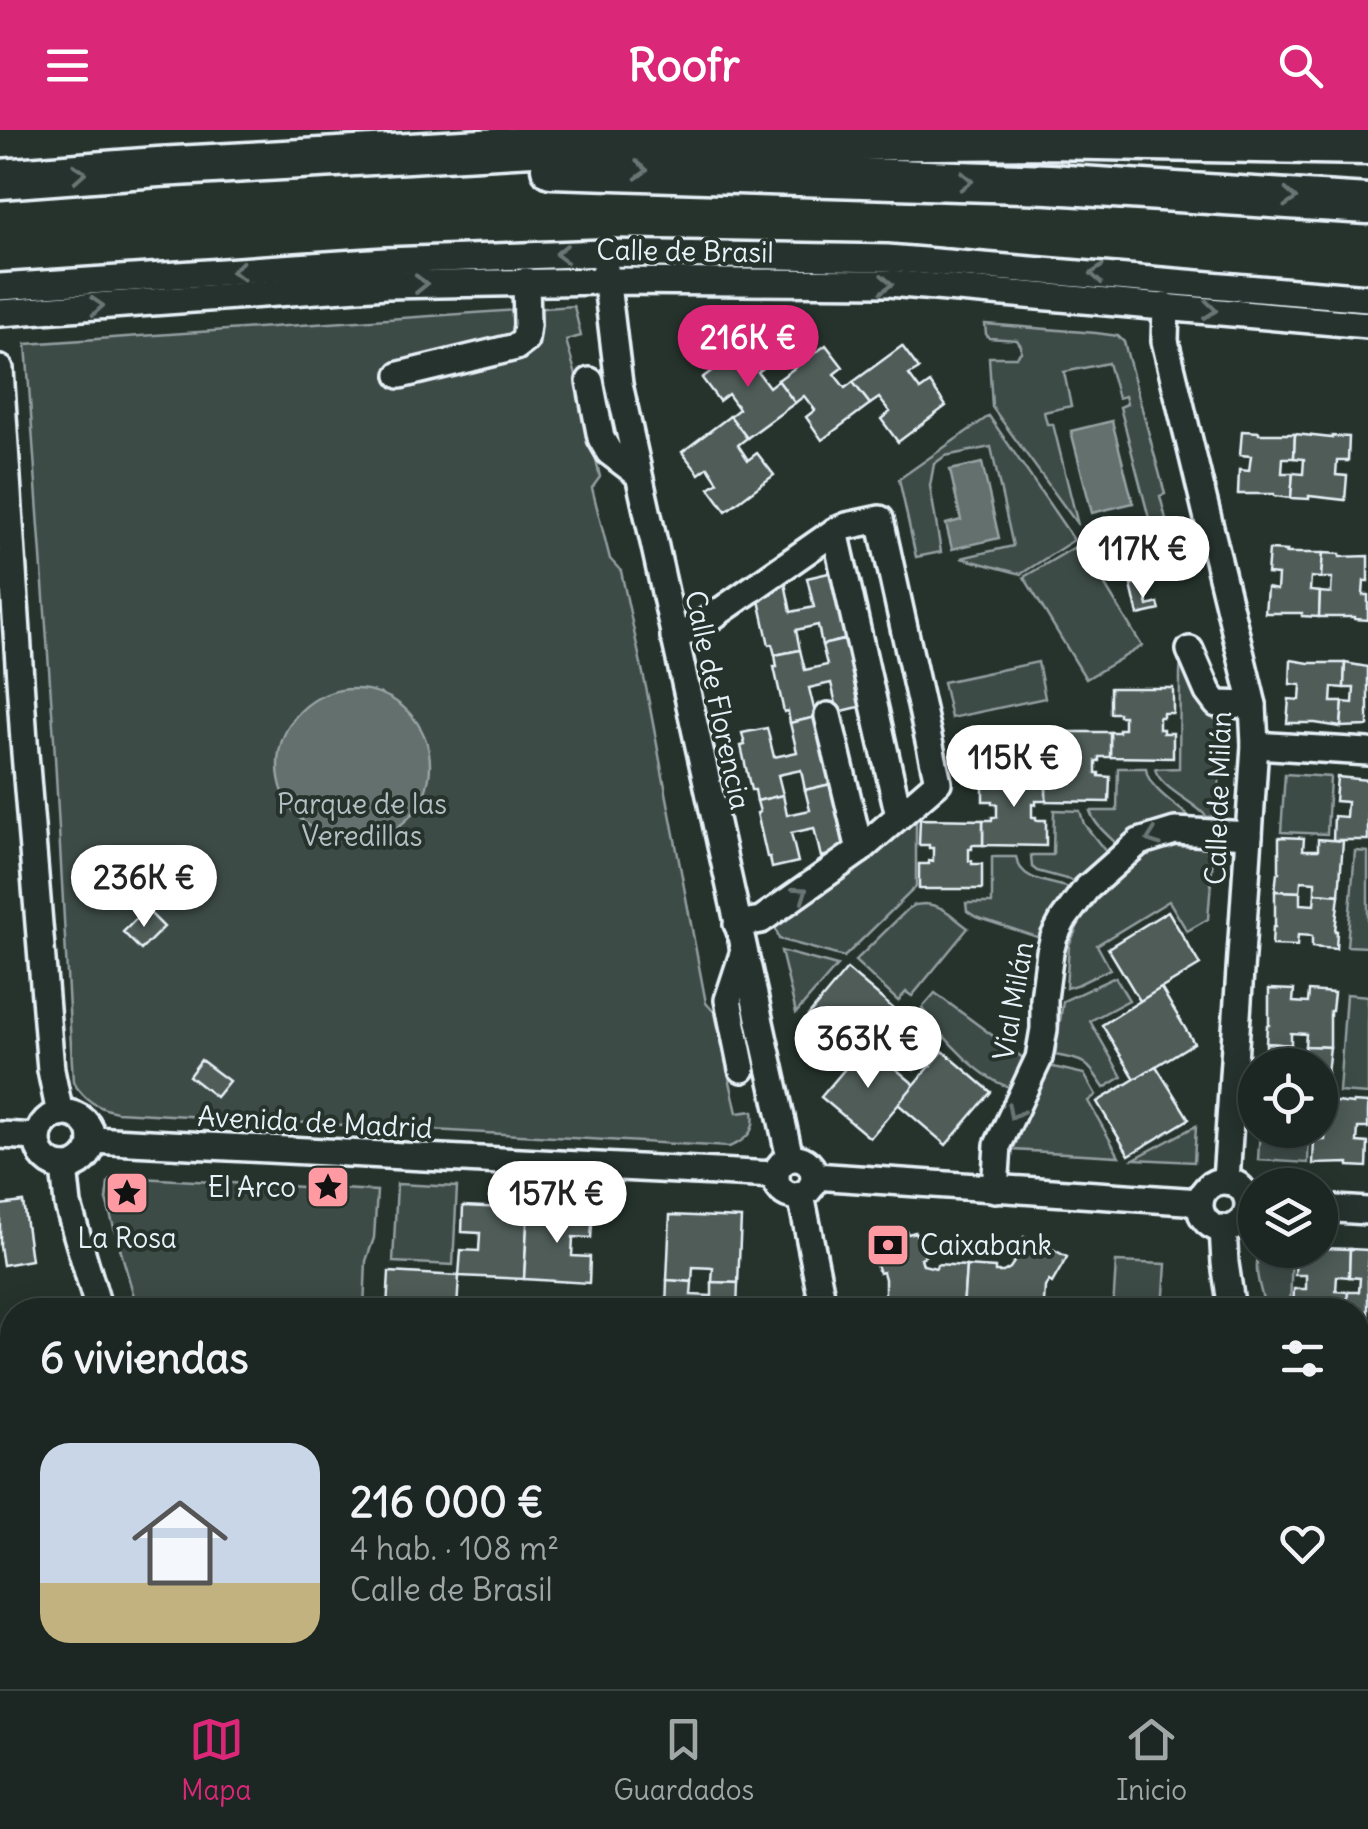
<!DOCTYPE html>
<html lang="es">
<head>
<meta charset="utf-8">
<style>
	body { margin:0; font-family:Delius,sans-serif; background:#252e2a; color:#f1f3f6; height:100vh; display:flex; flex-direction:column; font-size:38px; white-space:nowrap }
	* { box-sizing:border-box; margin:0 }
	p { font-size:32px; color:#a0a5a5 }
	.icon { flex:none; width:55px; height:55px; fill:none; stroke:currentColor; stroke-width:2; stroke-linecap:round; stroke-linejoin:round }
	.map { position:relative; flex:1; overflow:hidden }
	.drawer { position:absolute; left:0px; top:1168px; width:1370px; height:392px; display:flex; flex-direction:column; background:#1c2622; border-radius:40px 40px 0 0; box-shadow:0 5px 25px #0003,0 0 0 2px #3a4340 }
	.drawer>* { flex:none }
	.controls { position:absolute; left:1238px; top:918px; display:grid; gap:20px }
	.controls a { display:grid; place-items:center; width:100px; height:100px; border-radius:50%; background:#1c2622; box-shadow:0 5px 25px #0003,0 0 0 2px #3a4340; font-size:50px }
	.price { position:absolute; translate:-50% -85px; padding:0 22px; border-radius:35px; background:#fff; color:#222; font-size:32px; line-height:65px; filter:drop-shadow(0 2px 5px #0008) }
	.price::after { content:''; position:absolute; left:50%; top:60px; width:30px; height:22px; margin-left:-15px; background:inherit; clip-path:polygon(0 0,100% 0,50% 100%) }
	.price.active { background:#db2777; color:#fff }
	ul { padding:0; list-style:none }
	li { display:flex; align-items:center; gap:30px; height:250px; padding:0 40px }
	li span { display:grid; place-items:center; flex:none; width:280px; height:200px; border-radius:30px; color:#555 }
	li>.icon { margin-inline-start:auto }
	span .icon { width:120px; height:120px; fill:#fffc; stroke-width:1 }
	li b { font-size:42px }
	h2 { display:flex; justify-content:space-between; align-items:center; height:120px; padding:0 40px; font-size:42px }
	header { display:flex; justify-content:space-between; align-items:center; height:130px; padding:0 40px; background:#db2777; color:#fff; font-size:45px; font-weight:700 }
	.dock { display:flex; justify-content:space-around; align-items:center; height:140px; border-top:2px solid #3a4340; background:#1c2622; font-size:28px; color:#a0a5a5 }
	.dock a { display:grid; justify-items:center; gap:5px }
	.dock .active { color:#db2777 }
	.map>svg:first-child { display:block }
</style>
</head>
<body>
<header><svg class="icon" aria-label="menu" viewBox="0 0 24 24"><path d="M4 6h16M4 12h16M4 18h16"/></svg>Roofr<svg class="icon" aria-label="search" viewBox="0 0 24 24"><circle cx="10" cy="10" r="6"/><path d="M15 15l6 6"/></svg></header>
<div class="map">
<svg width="1368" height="1559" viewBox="0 0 1368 1559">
	<rect width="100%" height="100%" fill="#26332d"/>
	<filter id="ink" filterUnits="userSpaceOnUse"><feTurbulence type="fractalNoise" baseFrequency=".01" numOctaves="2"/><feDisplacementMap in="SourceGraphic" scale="20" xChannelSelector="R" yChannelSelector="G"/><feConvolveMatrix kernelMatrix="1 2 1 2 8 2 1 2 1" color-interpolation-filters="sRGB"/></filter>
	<g filter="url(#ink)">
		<g fill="#3e4b47" stroke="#939ea0" stroke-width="2.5">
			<path d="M574,176L581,206L566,210L581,263L600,347L592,358L610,429L621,441L647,562L706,873L715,883L737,983L753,981C756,1001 747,1010 729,1017L117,982C96,978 85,970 73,952L54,609L26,214Z"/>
			<polygon points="985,194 1096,203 1118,206 1124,212 1165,364 1160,366 1166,389 1150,392 1120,277 1127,274 1125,266 1118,268 1108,233 1064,242 1071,276 1044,282 1047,294 1053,294 1078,395 992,277 989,227 1016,227 1021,222 1021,216 1017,210 989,208 986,204"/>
			<polygon points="989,286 1074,410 1021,444 961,428 1013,416 991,317 945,326 934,334 930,356 941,422 916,427 899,349"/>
			<polygon points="1080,414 1142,516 1086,549 1024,447"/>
			<path d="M1183,516L1207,577L1212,586L1223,590L1217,686L1207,687C1192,670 1161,659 1155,639L1179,638L1180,542Z"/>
			<polygon points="1038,532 1045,568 951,588 943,552"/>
			<path d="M1118,638H1146C1147,658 1177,675 1192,689C1157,691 1148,694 1120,717C1109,706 1095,696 1090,681H1117Z"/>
			<polygon points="1285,644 1330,647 1327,704 1281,702"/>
			<polygon points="1054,680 1080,681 1084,694 1110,727 1077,752 1037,741 1032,737 1031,725 1053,725"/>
			<polygon points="916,685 916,757 844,827 779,809 774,793"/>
			<polygon points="1173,712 1214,715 1208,789 1187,801 1169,771 1097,815 1110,839 1079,854 1066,858 1069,815 1082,787 1099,766 1148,721"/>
			<polygon points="1355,721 1368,722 1368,817 1347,816"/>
			<path d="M992,727H1016C1021,752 1049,751 1070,758V762L1049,788L1043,809L976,787L967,781L966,773H992Z"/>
			<path d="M924,774C945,775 952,787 968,798L912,866L906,862L898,871L855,831L908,779L915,775Z"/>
			<polygon points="781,821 837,836 796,883"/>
			<path d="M1115,847L1129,870L1090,891L1122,947L1104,958C1086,931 1087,931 1055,925L1063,871Z"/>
			<path d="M935,863L1027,931L1014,958C982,953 940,904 922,878Z"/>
			<polygon points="1346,864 1368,866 1368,964 1339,962"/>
			<polygon points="910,885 917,885 936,913 914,940 883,916"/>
			<polygon points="1049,936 1084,944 1096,965 1088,971 1119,1026 1013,1020"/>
			<polygon points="1196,996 1194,1032 1134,1029"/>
			<polygon points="1260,1000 1309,1000 1308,1033 1258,1030"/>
			<polygon points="122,1047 377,1061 374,1108 366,1131 364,1180 138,1180 106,1070 108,1053 113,1048"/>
			<polygon points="397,1054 457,1057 453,1135 393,1132"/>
			<path d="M1260,1120H1292L1290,1180H1266C1261,1160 1252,1139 1260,1120Z"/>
			<polygon points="1116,1132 1166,1134 1163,1180 1113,1180"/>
			<polygon points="457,1548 715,1548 673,1559 430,1559"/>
		</g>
		<g fill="#636f6d" stroke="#98a3a5" stroke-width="2.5">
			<polygon points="1112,291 1133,373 1092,383 1071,301"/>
			<polygon points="982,333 999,408 952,419 946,394 961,390 950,340"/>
			<circle cx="354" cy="635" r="76"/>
		</g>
		<g fill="#505c59" stroke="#e8f1f8" stroke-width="2.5">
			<polygon points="750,212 767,235 758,242 769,257 778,250 795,273 747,308 730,286 739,279 728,264 719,271 702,248"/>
			<polygon points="826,215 843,237 834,244 845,258 853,252 870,274 822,310 806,287 815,280 804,266 795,273 778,250"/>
			<polygon points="902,216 919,239 909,245 920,260 930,253 946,276 898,312 881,289 890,282 879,268 870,274 853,252"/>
			<polygon points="730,286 747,308 738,315 748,330 757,323 774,345 726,381 709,358 718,352 708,337 699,344 682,322"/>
			<polygon points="1242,301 1259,302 1259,304 1295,304 1294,328 1283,328 1282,343 1293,343 1291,368 1274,366 1274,364 1238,364 1239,340 1249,341 1251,326 1240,325"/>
			<polygon points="1295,304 1332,308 1332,306 1349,307 1348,331 1337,331 1336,345 1347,346 1345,370 1309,366 1309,369 1291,368 1293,343 1303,344 1304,329 1294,328"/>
			<polygon points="1154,402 1157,414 1163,412 1165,419 1182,414 1187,432 1158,439 1155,428 1144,431 1138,406"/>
			<polygon points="1269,420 1287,421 1286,423 1323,423 1321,448 1311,447 1310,461 1320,462 1319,487 1302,486 1302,483 1265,483 1267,458 1277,460 1278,445 1267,444"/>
			<polygon points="1323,423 1340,424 1340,427 1368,426 1368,451 1364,451 1363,465 1368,465 1368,490 1355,489 1355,487 1319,487 1320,462 1331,463 1332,448 1321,448"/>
			<polygon points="833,442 848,509 822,515 818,495 796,500 800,520 775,525 772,514 769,515 759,470 762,470 760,458 785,453 791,482 814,477 807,448"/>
			<polygon points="1142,453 1148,476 1158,473 1160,480 1138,485 1131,455"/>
			<polygon points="848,509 863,576 838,582 831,553 809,558 816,587 790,593 788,581 784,582 774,537 777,537 775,525 800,520 805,540 827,535 822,515"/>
			<polygon points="1291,530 1309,533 1345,533 1344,558 1332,557 1331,572 1343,572 1341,597 1315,593 1287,593 1289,569 1300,570 1301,555 1290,554"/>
			<polygon points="1345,533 1368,537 1368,596 1341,597 1343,572 1353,573 1354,558 1344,558"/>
			<polygon points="1110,558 1173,558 1173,583 1163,583 1163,587 1159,587 1159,599 1163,599 1163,603 1173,603 1173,628 1110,627 1110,602 1119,602 1119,599 1124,599 1124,586 1119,586 1119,583 1110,583"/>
			<polygon points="816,587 818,598 821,598 831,642 828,643 831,654 805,660 801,640 778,645 783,665 757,671 755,660 751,660 741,616 745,615 742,603 767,598 774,627 797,622 790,593"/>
			<polygon points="1047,602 1110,602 1110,627 1099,627 1099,631 1096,631 1096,643 1099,643 1099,646 1110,647 1109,672 1046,671 1046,646 1056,646 1056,643 1060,643 1060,630 1056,630 1056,627 1046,627"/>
			<polygon points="983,645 1046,646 1046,671 1036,671 1036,675 1032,674 1032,687 1036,687 1036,690 1046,690 1046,716 983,715 983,690 992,690 992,687 997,687 997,674 992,674 992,671 983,671"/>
			<polygon points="1337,647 1368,650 1368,710 1333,710 1334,686 1346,687 1347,672 1335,671"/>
			<polygon points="831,654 833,665 836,664 847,709 843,710 846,721 821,727 814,698 791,703 798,732 772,738 770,727 767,727 757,683 760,682 757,671 783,665 787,685 810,680 805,660"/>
			<polygon points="920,689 983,690 983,715 972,715 972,719 969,719 969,731 972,731 972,734 982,734 982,759 919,759 919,734 929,734 929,731 933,731 933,718 929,718 929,715 919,715"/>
			<polygon points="1279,707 1304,708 1303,720 1318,720 1318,709 1343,711 1339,765 1315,763 1315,752 1301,751 1300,762 1275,761 1277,743 1279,743"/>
			<polygon points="1275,761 1300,762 1300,774 1314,775 1315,763 1339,765 1335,801 1337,801 1336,819 1312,817 1312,806 1298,805 1297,816 1272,815 1273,797 1275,797"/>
			<polygon points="146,779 164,797 141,820 123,802"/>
			<polygon points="1168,781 1200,835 1140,871 1108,818"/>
			<polygon points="847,839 895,880 850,933 802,893"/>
			<polygon points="1161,858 1194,913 1135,949 1102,895"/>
			<polygon points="1269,859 1294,860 1293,872 1308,873 1309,861 1334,863 1332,881 1330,881 1330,917 1305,916 1306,904 1291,903 1291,915 1266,913 1267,895 1269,895"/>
			<polygon points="1266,913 1291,915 1290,926 1305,927 1305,916 1330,917 1326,953 1327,953 1327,971 1320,970 1320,935 1266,935"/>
			<polygon points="866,914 915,955 870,1008 821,967"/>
			<polygon points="943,921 991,962 946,1015 898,974"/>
			<polygon points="201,930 229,951 216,967 189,946"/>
			<polygon points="1156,936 1189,989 1129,1025 1097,972"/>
			<polygon points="1320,970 1353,974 1353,972 1368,973 1368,998 1358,998 1357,1012 1368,1013 1367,1037 1349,1036 1349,1033 1313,1034 1314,1010 1325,1010 1326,996 1320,995"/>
			<polygon points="23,1072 31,1130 3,1135 0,1116 0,1075"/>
			<polygon points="463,1076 528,1079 524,1149 459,1146 461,1120 479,1121 480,1103 462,1102"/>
			<polygon points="528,1079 593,1082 591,1108 573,1107 572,1126 590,1127 589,1153 524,1149"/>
			<polygon points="670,1085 741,1088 738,1153 712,1152 713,1138 693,1137 692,1152 667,1150"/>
			<polygon points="906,1100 908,1104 915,1102 925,1126 921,1128 923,1135 936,1138 937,1134 966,1136 963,1180 927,1178 924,1180 871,1180 878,1167 882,1169 885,1163 885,1149 883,1142 879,1143 869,1115"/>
			<polygon points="1024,1107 1030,1111 1032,1108 1067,1127 1052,1153 1049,1151 1045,1157 1044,1173 1046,1179 1050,1177 1052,1180 963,1180 966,1136 995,1138 995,1142 1003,1142 1010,1138 1014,1132 1011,1129"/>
			<polygon points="1320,1118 1350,1119 1349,1147 1337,1146 1336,1161 1348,1162 1347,1180 1293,1180 1294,1159 1306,1159 1306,1145 1295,1145 1296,1120 1320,1120"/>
			<polygon points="1350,1119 1368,1120 1368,1185 1364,1185 1363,1187 1358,1187 1358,1180 1347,1180 1348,1162 1359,1162 1360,1148 1349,1147"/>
			<polygon points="389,1142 459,1146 457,1180 387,1180"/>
			<polygon points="667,1150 692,1152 691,1165 712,1166 712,1152 738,1153 737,1180 666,1180"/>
			<polygon points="1368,1278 1368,1330 1358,1332 1358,1280"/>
			<polygon points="253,1548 334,1548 337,1559 256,1559"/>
			<polygon points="1192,1548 1237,1548 1222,1552 1224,1559 1196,1559"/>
		</g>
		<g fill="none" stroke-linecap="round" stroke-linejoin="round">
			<defs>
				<g id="minor">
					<polyline points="605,138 619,254 790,1028"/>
					<polyline points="0,157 386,131 603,123 887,128 1368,168"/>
					<polyline points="1166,176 1165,211 1253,575 1255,615 1226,1051"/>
					<polyline points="0,183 386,155 606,151 889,153 1368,195"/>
					<polyline points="0,239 24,611 51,940 60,984"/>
					<polyline points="400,245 516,217 525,210 527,195 526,151"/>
					<polyline points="590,251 601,308 609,322 638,344"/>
					<polyline points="674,507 696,498 835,401 847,396 880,389 938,652 899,686"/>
					<polyline points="1190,520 1208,562 1217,574 1253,575"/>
					<polyline points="828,586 860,720 899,686 835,401"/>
					<polyline points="1255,615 1368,622"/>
					<polyline points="737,794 761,790 860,720"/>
					<polyline points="742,939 728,870 743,824"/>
					<circle cx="65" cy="1010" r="27"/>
					<polyline points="0,1005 38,1007"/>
					<polyline points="92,1010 775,1045"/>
					<circle cx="795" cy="1047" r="19"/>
					<polyline points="64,1037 68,1075 99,1180"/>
					<polyline points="814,1046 1200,1072"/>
					<circle cx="1224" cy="1075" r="24"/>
					<polyline points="995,1059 998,1015 1039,928 1044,899 1044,869 1050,822 1054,807 1063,790 1086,759 1139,712 1175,701 1249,705"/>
					<polyline points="801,1065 824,1180"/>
					<polyline points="1320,1078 1368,1081"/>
					<polyline points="1223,1098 1225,1133 1232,1180"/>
					<polyline points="1358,1479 1368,1503"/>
					<polyline points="205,1548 209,1559"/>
					<polyline points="893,1548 895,1559"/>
					<polyline points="953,1548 963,1559"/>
					<polyline points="1308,1548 1313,1559"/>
					<polyline points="984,1559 1018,1548"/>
				</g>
				<g id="highway">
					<polyline points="551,38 1049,54 1368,74"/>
					<polyline points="0,49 158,37 588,13 1045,9 1368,15"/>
				</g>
			</defs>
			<use href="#minor" stroke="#e8f1f8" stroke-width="32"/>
			<use href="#highway" stroke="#e8f1f8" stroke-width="45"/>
			<use href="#minor" stroke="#26332d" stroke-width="25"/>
			<use href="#highway" stroke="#26332d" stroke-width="38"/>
		</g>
		<defs><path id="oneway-chevron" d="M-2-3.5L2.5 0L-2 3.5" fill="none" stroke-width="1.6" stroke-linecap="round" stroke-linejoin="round" transform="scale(2.5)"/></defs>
		<g stroke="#6a7674">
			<use href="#oneway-chevron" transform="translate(641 40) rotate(2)"/>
			<use href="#oneway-chevron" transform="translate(79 43) rotate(-4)"/>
			<use href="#oneway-chevron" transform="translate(966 51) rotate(2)"/>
			<use href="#oneway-chevron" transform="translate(1290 68) rotate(4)"/>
			<use href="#oneway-chevron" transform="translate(562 124) rotate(179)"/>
			<use href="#oneway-chevron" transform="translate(238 141) rotate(176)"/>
			<use href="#oneway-chevron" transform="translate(1097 144) rotate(-176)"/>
			<use href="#oneway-chevron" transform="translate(421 154) rotate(-1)"/>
			<use href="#oneway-chevron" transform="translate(886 154) rotate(2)"/>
			<use href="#oneway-chevron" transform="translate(97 176) rotate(-4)"/>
			<use href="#oneway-chevron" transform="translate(1210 180) rotate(6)"/>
			<use href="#oneway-chevron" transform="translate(1153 708) rotate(160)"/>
			<use href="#oneway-chevron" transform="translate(801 763) rotate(-35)"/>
			<use href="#oneway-chevron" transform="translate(1014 982) rotate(117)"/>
		</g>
	</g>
	<defs>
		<symbol id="sight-square" viewBox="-11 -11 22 22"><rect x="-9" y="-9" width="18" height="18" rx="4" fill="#ff9aa2" stroke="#26332d"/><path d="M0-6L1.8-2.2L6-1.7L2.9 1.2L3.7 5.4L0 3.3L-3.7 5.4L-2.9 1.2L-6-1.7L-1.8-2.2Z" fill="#111"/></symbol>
		<symbol id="bank-square" viewBox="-11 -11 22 22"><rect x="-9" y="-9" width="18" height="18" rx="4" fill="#ff9aa2" stroke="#26332d"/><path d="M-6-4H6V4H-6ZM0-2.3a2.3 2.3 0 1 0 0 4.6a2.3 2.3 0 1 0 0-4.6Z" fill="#111"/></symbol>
	</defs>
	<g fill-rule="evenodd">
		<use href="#sight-square" x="303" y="1032" width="50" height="50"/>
		<use href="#sight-square" x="102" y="1038" width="50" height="50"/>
		<use href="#bank-square" x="863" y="1090" width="50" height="50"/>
	</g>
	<g text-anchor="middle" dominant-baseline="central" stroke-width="8" stroke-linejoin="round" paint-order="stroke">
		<g font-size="28" fill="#e8f1f8" stroke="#26332d">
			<text transform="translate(685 121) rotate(1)">Calle de Brasil</text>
			<text transform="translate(718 570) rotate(78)">Calle de Florencia</text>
			<text transform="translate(1218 668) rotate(-88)">Calle de Milán</text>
			<text transform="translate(1013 871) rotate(-80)">Vial Milán</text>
			<text transform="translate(315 992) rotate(3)">Avenida de Madrid</text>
		</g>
		<g font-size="28" fill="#b5bfc3" stroke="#26332d">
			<text x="362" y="674">Parque de las<tspan x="362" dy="32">Veredillas</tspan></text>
		</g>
		<g font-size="28" fill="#e8f1f8" stroke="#26332d" text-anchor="end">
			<text x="296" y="1057">El Arco</text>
			<text x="127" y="1108" text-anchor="middle">La Rosa</text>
			<text x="920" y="1115" text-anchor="start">Caixabank</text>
		</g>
	</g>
</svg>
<div class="controls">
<a><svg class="icon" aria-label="locate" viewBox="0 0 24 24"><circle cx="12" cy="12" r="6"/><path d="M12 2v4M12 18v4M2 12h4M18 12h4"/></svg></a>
<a><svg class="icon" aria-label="layers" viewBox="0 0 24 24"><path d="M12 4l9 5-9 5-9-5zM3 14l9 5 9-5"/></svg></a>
</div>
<b class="price active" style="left:748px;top:260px">216K €</b>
<b class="price" style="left:1143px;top:471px">117K €</b>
<b class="price" style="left:1014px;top:680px">115K €</b>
<b class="price" style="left:144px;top:800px">236K €</b>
<b class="price" style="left:868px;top:961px">363K €</b>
<b class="price" style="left:557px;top:1116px">157K €</b>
<section class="drawer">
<h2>6 viviendas<svg class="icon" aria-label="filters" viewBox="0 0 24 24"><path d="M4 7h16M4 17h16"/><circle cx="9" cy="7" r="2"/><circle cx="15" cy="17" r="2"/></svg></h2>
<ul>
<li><span style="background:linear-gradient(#c9d6e8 70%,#c2b280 0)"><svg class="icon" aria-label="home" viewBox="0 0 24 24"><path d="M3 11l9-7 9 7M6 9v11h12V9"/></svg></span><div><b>216 000 €</b><p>4 hab. · 108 m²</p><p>Calle de Brasil</p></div><svg class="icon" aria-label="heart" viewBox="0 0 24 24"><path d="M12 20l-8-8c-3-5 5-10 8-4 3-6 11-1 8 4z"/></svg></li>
</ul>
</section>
</div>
<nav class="dock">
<a class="active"><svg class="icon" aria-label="map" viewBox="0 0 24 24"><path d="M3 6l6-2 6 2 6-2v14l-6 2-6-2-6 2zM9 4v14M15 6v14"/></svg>Mapa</a>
<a><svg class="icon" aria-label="saved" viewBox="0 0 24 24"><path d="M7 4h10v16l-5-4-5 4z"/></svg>Guardados</a>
<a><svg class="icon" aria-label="home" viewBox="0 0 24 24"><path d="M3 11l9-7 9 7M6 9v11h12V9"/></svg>Inicio</a>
</nav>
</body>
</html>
